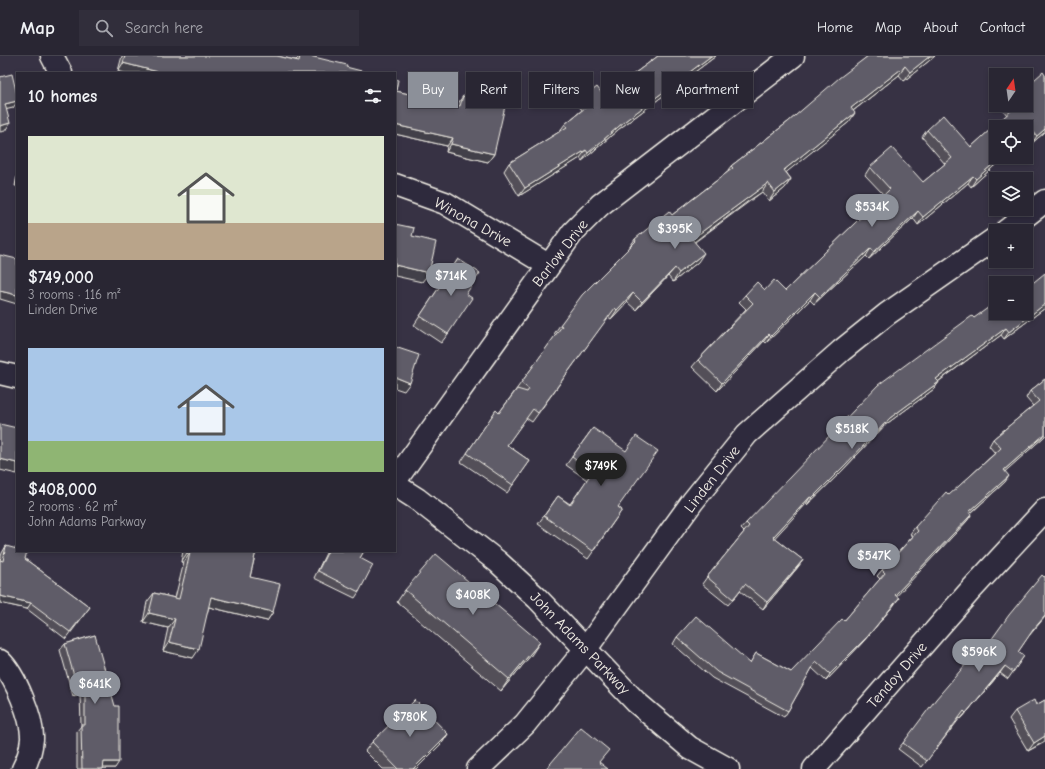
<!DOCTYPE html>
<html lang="en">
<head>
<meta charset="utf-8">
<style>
	body { margin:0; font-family:"Comic Neue",sans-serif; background:#312e3b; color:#f1f3f6; height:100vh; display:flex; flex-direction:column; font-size:15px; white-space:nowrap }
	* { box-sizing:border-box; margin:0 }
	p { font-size:13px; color:#a5a5ac }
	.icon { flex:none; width:22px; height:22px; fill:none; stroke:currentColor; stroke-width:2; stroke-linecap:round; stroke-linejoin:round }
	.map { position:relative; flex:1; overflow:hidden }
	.drawer { position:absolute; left:16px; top:16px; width:380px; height:480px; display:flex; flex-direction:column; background:#292633; border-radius:0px; box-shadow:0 2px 6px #0003,0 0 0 1px #45434e }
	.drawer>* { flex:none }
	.top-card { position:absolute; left:408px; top:16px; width:380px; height:36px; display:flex; gap:8px }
	.needle { width:26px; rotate:13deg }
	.buttons { position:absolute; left:989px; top:12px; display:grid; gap:8px }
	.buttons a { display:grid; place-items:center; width:44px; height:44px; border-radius:0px; background:#292633; box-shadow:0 2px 6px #0003,0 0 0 1px #45434e; font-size:20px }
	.price { position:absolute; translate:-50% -34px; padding:0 9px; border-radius:14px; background:#8c9099; color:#fff; font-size:13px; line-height:26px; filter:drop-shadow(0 1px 2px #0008) }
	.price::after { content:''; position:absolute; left:50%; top:24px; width:12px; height:9px; margin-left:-6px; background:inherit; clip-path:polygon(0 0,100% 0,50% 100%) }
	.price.on { background:#222; color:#fff }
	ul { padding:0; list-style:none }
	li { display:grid; align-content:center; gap:8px; height:212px; padding:0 12px }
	li span { display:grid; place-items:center; height:124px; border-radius:0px; color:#555 }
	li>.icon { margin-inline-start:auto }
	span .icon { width:72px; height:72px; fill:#fffc; stroke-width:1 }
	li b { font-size:17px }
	h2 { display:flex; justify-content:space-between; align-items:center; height:48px; padding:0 12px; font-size:17px }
	.tag { padding:0 14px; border-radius:0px; background:#292633; box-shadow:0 2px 6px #0003,0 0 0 1px #45434e; font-size:14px; line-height:36px }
	.tag.on { background:#8c9099; color:#fff }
	header { display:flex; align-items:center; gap:24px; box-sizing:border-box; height:56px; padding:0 20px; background:#292633; border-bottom:1px solid #45434e }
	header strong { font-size:19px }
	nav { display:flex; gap:22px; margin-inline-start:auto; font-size:14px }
	.search { width:280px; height:36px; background:#312e3b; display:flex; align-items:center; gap:10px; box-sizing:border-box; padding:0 14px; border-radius:0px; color:#a5a5ac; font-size:15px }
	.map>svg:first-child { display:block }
</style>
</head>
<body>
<header>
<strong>Map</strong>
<div class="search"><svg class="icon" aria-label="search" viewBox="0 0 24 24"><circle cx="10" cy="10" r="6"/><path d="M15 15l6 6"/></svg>Search here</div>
<nav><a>Home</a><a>Map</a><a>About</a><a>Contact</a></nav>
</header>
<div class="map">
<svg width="1045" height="713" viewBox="0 0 1045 713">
	<rect width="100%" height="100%" fill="#373244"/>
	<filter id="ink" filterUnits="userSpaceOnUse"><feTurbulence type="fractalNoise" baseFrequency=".025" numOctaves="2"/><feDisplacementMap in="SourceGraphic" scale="8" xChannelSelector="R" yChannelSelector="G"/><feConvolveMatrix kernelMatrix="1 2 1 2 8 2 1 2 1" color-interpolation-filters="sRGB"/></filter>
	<g filter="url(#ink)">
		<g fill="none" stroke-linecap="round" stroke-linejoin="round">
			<defs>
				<g id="street">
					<polyline points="52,0 61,17"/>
					<polyline points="395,129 445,147 548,209"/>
					<polyline points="1006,175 1045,145"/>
					<polyline points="395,425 573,176 600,149 793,0"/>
					<path d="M0,605C15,619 33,663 32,683C31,693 28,704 23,713"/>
					<polyline points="478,713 525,668 585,594 693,445 747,378 841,295 887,258 996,182"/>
					<polyline points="814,713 970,535 1045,454"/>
				</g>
				<g id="secondary">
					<polyline points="0,317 17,321"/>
					<polyline points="395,429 417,443 498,506 537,542 636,646 690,692 728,713"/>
				</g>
			</defs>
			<use href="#street" stroke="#f4f1e8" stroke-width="25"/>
			<use href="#secondary" stroke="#f4f1e8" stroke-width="25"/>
			<use href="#street" stroke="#2f2a3d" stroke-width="22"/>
			<use href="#secondary" stroke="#2f2a3d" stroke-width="22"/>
		</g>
		<g fill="#524f59" stroke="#f4f1e8">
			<polygon points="122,0 277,0 296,4 300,0 310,0 346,11 118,15"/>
			<polygon points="658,0 716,0 619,73 582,105 580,102 519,140 504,115 509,107 559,76 565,68 582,54 578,49 584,41 604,40"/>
			<polygon points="868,0 935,0 904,25 899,19 853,55 849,66 786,116 791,123 785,132 769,145 762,136 695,186 698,206 673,226 668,220 636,254 627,246 611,263 608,261 532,366 526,362 507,389 530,405 507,437 461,406 496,354 499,357 556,279 554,278 560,269 629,192 635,183 672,159 725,118 731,110 788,66"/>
			<polygon points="1045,19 1045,76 1032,87 1026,81 996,101 1004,101 971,131 968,127 918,169 913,162 869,203 866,200 814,248 810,244 766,287 764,285 717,335 692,311 698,304 746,253 739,246 745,239 765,234 785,235 884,139 865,119 870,111 923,126 945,108 922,81 927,74 971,91 1007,59 1003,54 1006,49 1026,49"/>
			<polygon points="395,23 396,35 457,49 463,40 494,98 488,106 446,96 447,90 395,78"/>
			<polygon points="17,119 17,130 15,130"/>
			<polygon points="458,203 466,238 448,278 441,287 414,269"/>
			<polygon points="1045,252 1004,283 1001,279 938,326 939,326 934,333 885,369 841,416 807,449 806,448 774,482 803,504 798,511 763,553 740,535 728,549 702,528 707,521 744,476 741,473 746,467 974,262"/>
			<polygon points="1045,323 1045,380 1005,415 1005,426 970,458 971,459 967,465 896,540 894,549 863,586 826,625 812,612 788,655 784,661 712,622 673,588 677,581 750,607 756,597 791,616 844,565 880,523 877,520 882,514 913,480 910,478 915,471 995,397 989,390 993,383 1033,350 1026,342 1030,335"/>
			<polygon points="593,372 618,451 622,454 588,503 538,468 558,440 570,448 587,424 566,409"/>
			<polygon points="6,490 25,503 90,551 66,583 27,553 0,547 0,504 2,497"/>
			<polygon points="183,495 256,495 250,521 273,556 267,565 209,551 193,602 163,595 168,572 143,566 147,546 154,537 175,542 184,506 181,506"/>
			<polygon points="327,495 364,495 360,502 359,536 355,542 314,522"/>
			<polygon points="405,534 532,598 501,635 397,546"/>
			<polygon points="95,579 115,712 103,712 103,713 77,713 77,675 81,670 80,638 73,640 60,594 65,588"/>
			<polygon points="1028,581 1018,596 1024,600 1008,623 1000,617 961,663 960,662 922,711 898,693 903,687 976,605"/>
			<polygon points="1045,644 1045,686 1028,695 1009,663 1015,655 1036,649"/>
			<polygon points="448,678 442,687 416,713 383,713 365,695 372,686"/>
		</g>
		<g fill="#424048" stroke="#f4f1e8">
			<polygon points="711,0 716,0 619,73 582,105 588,97 625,65"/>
			<polygon points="930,0 935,0 904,25 910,16"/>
			<polygon points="123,7 162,17 125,17 118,15"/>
			<polygon points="905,10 899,19 845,61 851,52"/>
			<polygon points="17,45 17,46 13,52 0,55 5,48"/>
			<polygon points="855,57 849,66 778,123 784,114"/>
			<polygon points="10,67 5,75 0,76 0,70"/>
			<polygon points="395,69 453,82 447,90 395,78"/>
			<polygon points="1045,73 1045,76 1032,87 1037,80"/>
			<polygon points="1032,74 1026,81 1026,79"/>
			<polygon points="451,88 494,98 488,106 446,96"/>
			<polygon points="586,94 580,102 519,140 525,132"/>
			<polygon points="1001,101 1004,101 971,131 976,123"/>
			<polygon points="973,120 968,127 918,169 923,161"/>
			<polygon points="791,123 785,132 769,145 775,136"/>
			<polygon points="768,127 762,136 747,146 686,192 692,183 753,138"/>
			<polygon points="918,155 913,162 869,203 874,196"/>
			<polygon points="871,192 866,200 814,248 820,241"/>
			<polygon points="704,197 698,206 673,226 679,217"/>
			<polygon points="395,209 429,217 422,226 395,220"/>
			<polygon points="675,212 668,220 636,254 642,246"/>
			<polygon points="0,235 17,239 17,248 0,243"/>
			<polygon points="815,236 810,244 766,287 771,280"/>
			<polygon points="633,237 627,246 611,263 617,254"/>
			<polygon points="1045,248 1045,252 1004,283 1009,276"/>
			<polygon points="1006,272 1001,279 932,330 936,323"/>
			<polygon points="769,278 764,285 717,335 722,327"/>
			<polygon points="395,321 410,327 404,335 395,332"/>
			<polygon points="939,326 934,333 885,369 841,416 807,449 812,442 890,362"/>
			<polygon points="1045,378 1045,380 1000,420 1004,414"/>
			<polygon points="0,403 17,407 17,418 0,414"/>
			<polygon points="1009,420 1005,426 964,463 969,456"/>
			<polygon points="810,441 806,448 769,488 773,481"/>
			<polygon points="971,459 967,465 891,546 895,539"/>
			<polygon points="187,497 190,497 184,506 181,506"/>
			<polygon points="803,504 798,511 763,553 767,546"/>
			<polygon points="0,540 31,547 27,553 0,547"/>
			<polygon points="211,541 273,556 267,565 205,550"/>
			<polygon points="899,542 894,549 863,586 826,625 830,618"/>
			<polygon points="149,557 175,563 168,572 143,566"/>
			<polygon points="1045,560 1045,561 1028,581 1033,574"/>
			<polygon points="169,586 199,593 193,602 163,595"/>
			<polygon points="540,586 532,598 501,635 509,623"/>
			<polygon points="1005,610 1000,617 961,663 966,657"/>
			<polygon points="85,632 80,638 73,640 78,634"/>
			<polygon points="448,678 442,687 416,713 413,713"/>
			<polygon points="1045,680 1045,685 1028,695 1034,687"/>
			<polygon points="104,706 119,706 115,712 100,712"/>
		</g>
		<g fill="#5f5c67" stroke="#f4f1e8">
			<polygon points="125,0 277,0 299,5 300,0 310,0 347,9 346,11 369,17 162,17 123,7"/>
			<polygon points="658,0 711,0 625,65 588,97 586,94 525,132 509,107 567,71 565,68 590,48 584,41 597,31 604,40"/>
			<polygon points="868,0 930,0 910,16 905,10 851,52 855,57 784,114 791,123 775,136 768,127 753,138 692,183 704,197 679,217 675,212 642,246 633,237 617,254 615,252 538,357 533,353 507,389 530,405 513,429 467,397 496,354 499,357 517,333 527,336 529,333 521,327 562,270 560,269 582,239 636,185 635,183 669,155 672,159 733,112 731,110 788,66 839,22"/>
			<polygon points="1043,16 1045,19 1045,73 1037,80 1032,74 1026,79 1026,71 996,71 996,101 1001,101 976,123 973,120 923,161 918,155 874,196 871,192 820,241 815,236 771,280 769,278 722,327 698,304 753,247 745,239 757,226 765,234 774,224 785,235 890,133 870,111 892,92 923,126 952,102 927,74 943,59 971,91 1013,53 1010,49 1026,49 1026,31"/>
			<polygon points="12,18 17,39 17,45 5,48 10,67 0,70 0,21"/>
			<polygon points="395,23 398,24 396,35 460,50 463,40 505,50 494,98 451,88 453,82 395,69"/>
			<polygon points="395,168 414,172 412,180 436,186 429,217 395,209"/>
			<polygon points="0,199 17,203 17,239 0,235"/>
			<polygon points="458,203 480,217 466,238 472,242 448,278 420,260"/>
			<polygon points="1045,217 1045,248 1009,276 1006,272 936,323 939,326 890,362 845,409 812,442 810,441 773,481 803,504 767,546 745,528 733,543 707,521 749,470 746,467 878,329 972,260 974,262 996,246 996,257 1026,257 1026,227 1021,227 1025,224 1029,230"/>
			<polygon points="395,291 419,299 410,327 395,321"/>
			<polygon points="1045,323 1045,378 1004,414 1009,420 969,456 971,459 895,539 899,542 868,580 830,618 816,605 788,655 717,616 677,581 696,560 750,607 756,597 791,616 842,563 844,565 885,517 882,514 918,475 915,471 946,436 949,439 1001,392 993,383 1039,345 1030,335"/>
			<polygon points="0,368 17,372 17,407 0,403"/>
			<polygon points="593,372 626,395 636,380 658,395 618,451 622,454 593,495 544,460 558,440 570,449 592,416 572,401"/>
			<polygon points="6,490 17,493 17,495 27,495 25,503 90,551 70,576 31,547 0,540 0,504 3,505"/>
			<polygon points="187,495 256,495 250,521 280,528 273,556 211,541 199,593 169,586 175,563 149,557 154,537 179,543 190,497 187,497"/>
			<polygon points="328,495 364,495 360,502 373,509 359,536 318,515"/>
			<polygon points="436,498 540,586 509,623 405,534"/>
			<polygon points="1042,519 1044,521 1045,520 1045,560 1033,574 1018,596 1024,600 1013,616 1005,610 966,657 964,655 927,705 903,687 936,643 972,601 976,605 1009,559"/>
			<polygon points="95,579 115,650 119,650 119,706 104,706 103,713 82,713 81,669 85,669 85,632 78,634 65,588"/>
			<polygon points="415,644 448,678 413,713 398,713 372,686"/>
			<polygon points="1034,644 1036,649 1045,644 1045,680 1034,687 1015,655"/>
			<polygon points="581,671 609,694 599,706 608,713 546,713"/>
		</g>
	</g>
	<g text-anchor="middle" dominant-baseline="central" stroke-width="3.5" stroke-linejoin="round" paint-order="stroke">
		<g font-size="15" fill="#f4f1e8" stroke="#2f2a3d">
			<text transform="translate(473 166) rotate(29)">Winona Drive</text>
			<text transform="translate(560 197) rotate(-52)">Barlow Drive</text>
			<text transform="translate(712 423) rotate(-52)">Linden Drive</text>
			<text transform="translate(580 587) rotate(46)">John Adams Parkway</text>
			<text transform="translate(897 619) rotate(-49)">Tendoy Drive</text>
		</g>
	</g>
</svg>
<div class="buttons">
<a><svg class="needle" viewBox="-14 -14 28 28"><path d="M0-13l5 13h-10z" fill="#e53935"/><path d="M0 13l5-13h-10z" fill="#a5a5ac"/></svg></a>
<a><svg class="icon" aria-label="locate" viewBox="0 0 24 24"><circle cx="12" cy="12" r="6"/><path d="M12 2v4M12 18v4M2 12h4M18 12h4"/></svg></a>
<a><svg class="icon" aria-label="layers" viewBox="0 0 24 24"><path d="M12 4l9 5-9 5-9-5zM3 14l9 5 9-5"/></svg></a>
<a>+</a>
<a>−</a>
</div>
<b class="price" style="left:872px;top:172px">$534K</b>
<b class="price" style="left:675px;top:194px">$395K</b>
<b class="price" style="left:451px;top:241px">$714K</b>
<b class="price" style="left:852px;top:394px">$518K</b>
<b class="price on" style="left:601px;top:431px">$749K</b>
<b class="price" style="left:874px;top:521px">$547K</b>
<b class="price" style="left:473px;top:560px">$408K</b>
<b class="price" style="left:979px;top:617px">$596K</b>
<b class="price" style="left:95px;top:649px">$641K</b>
<b class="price" style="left:410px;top:682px">$780K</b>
<div class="top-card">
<a class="tag on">Buy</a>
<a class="tag">Rent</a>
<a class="tag">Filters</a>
<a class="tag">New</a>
<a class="tag">Apartment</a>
</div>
<section class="drawer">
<h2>10 homes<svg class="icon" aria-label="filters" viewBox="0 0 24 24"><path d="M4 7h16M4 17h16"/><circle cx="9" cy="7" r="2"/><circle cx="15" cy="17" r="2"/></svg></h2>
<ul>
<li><span style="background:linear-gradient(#dfe7d0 70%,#b9a48a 0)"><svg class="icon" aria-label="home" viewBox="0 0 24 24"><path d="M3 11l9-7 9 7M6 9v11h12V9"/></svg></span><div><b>$749,000</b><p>3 rooms · 116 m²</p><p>Linden Drive</p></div></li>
<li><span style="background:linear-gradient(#a9c7e8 75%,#8fb573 0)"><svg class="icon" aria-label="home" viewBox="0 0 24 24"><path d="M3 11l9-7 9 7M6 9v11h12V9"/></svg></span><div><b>$408,000</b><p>2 rooms · 62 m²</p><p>John Adams Parkway</p></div></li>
</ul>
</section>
</div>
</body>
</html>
